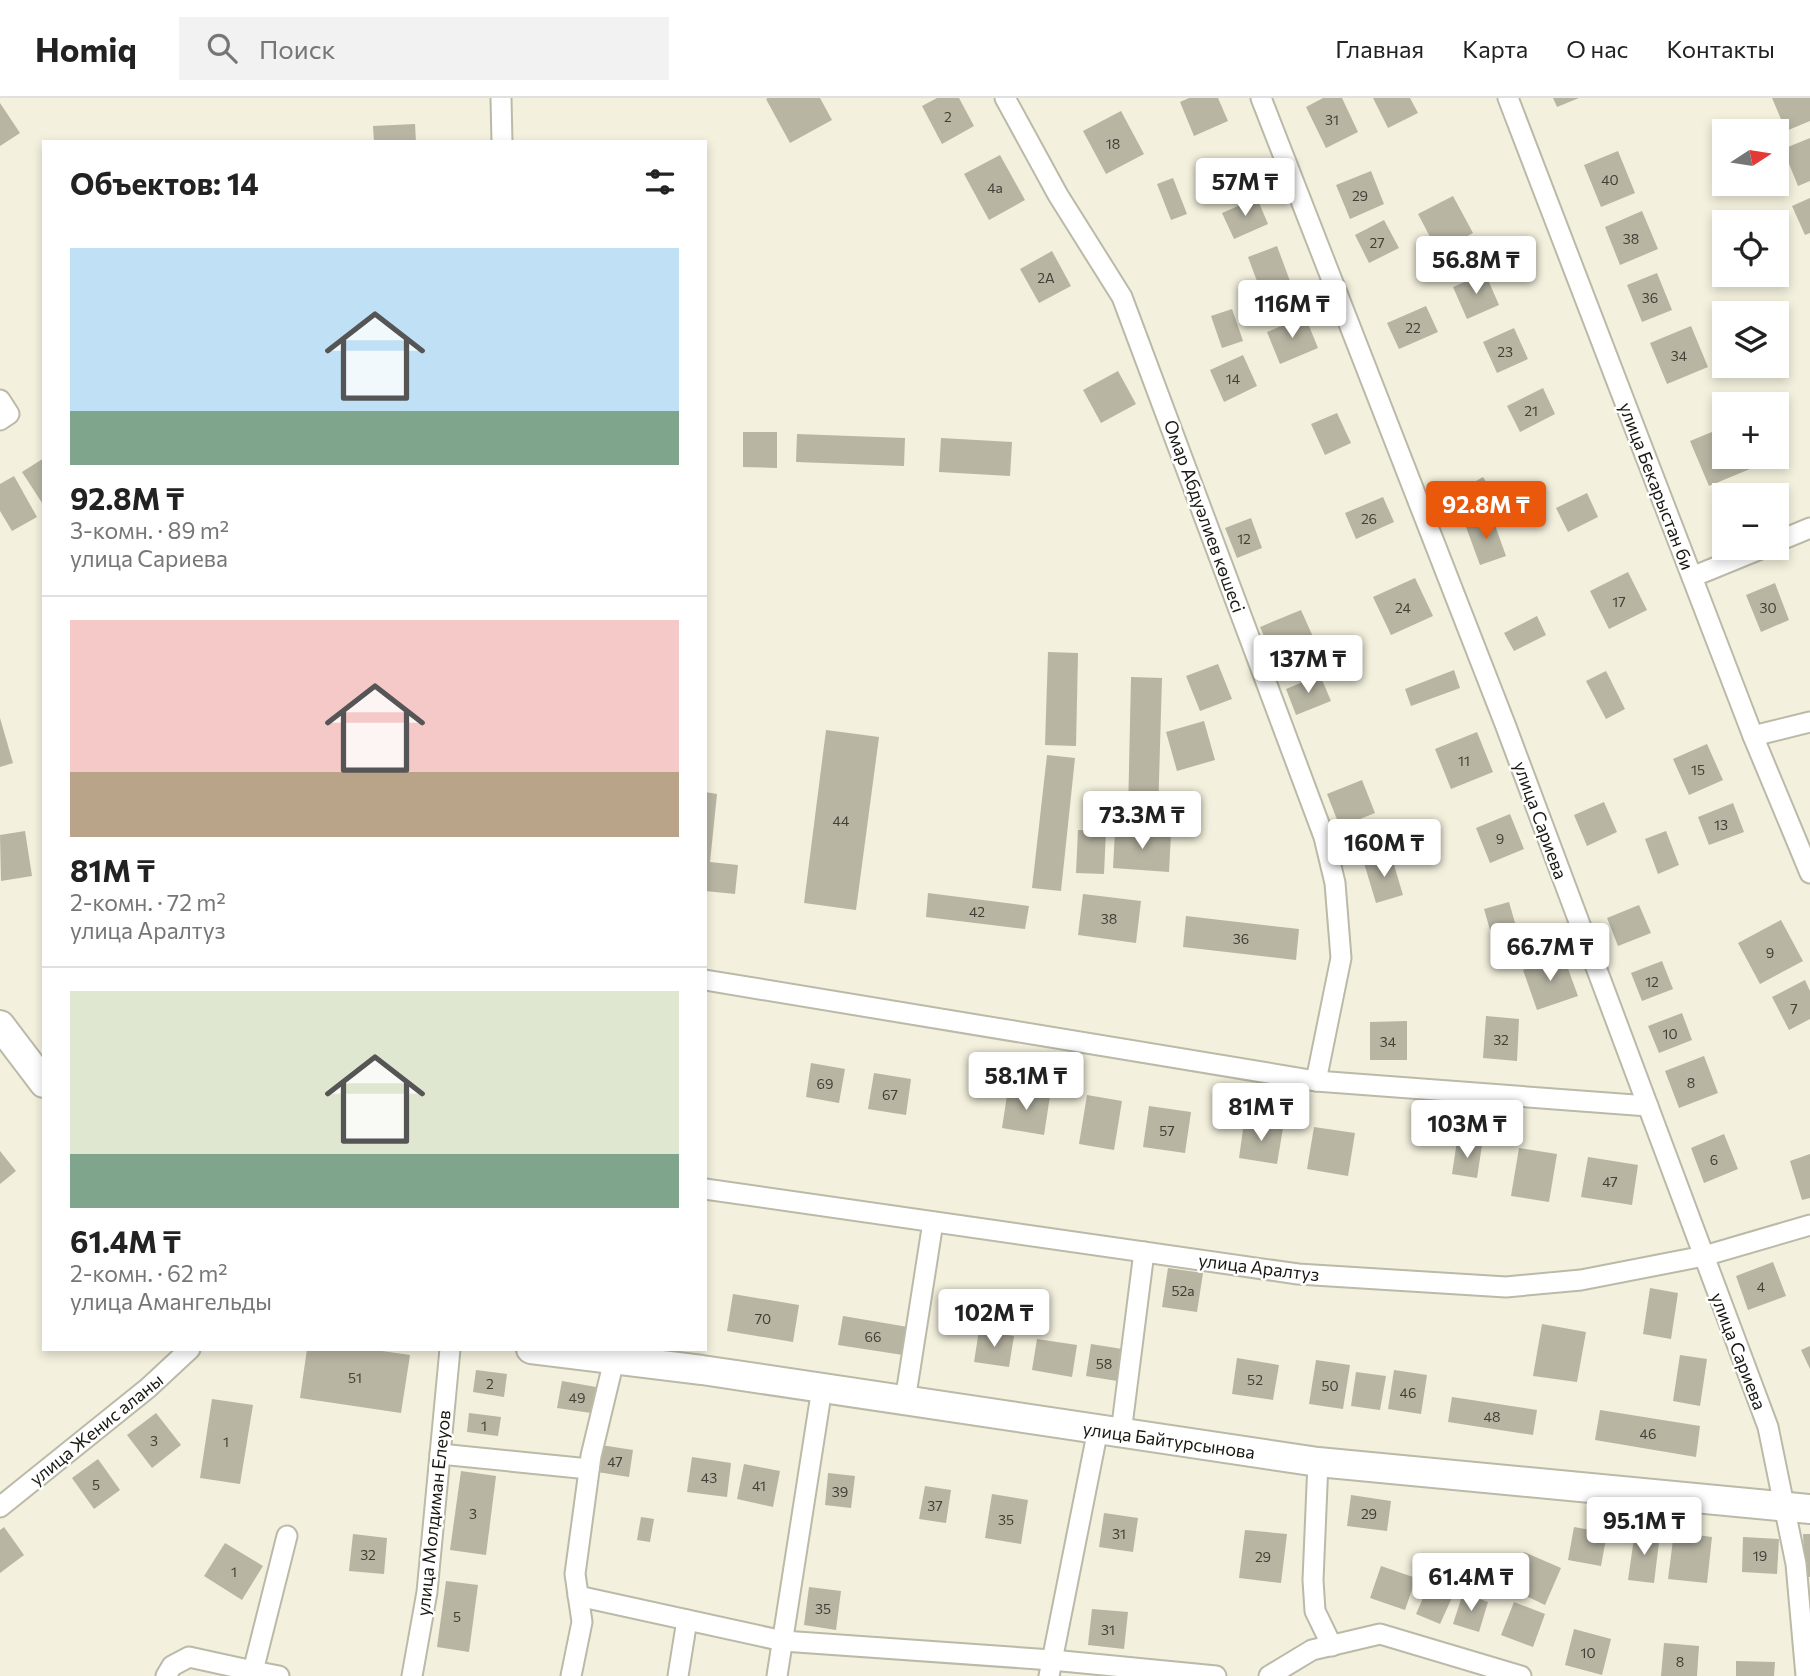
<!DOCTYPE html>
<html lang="ru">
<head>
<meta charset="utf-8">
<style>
	body { margin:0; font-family:Commissioner,sans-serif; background:#f2f2f2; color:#222; height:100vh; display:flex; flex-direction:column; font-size:26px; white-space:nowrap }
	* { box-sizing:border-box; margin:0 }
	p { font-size:23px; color:#767676 }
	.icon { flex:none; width:38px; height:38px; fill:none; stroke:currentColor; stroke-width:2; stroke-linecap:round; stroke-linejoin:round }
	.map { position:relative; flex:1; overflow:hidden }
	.panel { position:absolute; left:42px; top:42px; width:665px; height:1211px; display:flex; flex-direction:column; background:#fff; border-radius:0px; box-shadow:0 4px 10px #0003 }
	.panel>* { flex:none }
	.needle { width:46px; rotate:78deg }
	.tools { position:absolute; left:1712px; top:21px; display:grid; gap:14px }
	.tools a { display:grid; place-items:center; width:77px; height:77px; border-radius:0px; background:#fff; box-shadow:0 4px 10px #0003; font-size:35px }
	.price { position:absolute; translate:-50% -60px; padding:0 16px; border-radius:7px; background:#fff; color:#222; font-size:23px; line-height:46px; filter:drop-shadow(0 2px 4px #0008) }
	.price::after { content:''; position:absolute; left:50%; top:42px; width:21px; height:16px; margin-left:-10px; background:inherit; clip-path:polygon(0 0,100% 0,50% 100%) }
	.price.current { background:#ea580c; color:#fff }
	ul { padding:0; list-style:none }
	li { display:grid; align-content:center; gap:14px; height:371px; padding:0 28px }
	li+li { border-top:2px solid #e0e0e0 }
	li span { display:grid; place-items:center; height:217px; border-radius:0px; color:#555 }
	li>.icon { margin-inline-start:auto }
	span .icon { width:126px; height:126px; fill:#fffc; stroke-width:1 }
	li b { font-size:30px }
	h2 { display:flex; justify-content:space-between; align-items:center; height:84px; padding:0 28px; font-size:30px }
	header { display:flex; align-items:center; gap:42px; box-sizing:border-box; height:98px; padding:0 35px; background:#fff; border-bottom:2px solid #e0e0e0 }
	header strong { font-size:33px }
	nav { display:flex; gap:38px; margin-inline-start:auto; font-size:24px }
	.search { width:490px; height:63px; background:#f2f2f2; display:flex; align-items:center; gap:18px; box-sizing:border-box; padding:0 24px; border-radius:0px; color:#767676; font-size:26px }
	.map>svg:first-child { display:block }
</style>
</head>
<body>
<header>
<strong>Homiq</strong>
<div class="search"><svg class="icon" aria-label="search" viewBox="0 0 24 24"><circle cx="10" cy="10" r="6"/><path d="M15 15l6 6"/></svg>Поиск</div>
<nav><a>Главная</a><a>Карта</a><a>О нас</a><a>Контакты</a></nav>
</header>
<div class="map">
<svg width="1810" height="1578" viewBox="0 0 1810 1578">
	<rect width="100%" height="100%" fill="#f3f0dd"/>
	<g fill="#b8b5a3">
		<polygon points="768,0 820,0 832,22 790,45 766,1"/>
		<polygon points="937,0 959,0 974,28 942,46 922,8"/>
		<polygon points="1189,0 1218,0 1228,23 1194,38 1180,4"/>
		<polygon points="1323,0 1342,0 1358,34 1326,50 1306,9"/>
		<polygon points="1373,0 1410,0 1418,15 1388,30"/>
		<polygon points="1553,0 1579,0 1557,9"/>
		<polygon points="1772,0 1810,0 1810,23 1786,33"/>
		<polygon points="0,5 20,35 0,48"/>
		<polygon points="1121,13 1144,56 1106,76 1083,33"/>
		<polygon points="415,26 416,44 374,44 373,28"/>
		<polygon points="1810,40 1810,83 1798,88 1783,51"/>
		<polygon points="1618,53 1635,95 1601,109 1584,67"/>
		<polygon points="1000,57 1025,102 989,122 964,76"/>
		<polygon points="1371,73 1384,106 1350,121 1336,87"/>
		<polygon points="1173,80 1187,116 1171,122 1157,86"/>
		<polygon points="1453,98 1473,135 1438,154 1418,116"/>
		<polygon points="1257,100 1268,126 1234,141 1222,115"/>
		<polygon points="1810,100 1810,135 1805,137 1792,108"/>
		<polygon points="1642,113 1658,151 1620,167 1605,129"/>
		<polygon points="1384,122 1399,150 1369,165 1355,137"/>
		<polygon points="1277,148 1290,183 1261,194 1248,159"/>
		<polygon points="1052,153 1071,188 1039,205 1020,171"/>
		<polygon points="1485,175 1499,207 1467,221 1453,189"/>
		<polygon points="1657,175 1672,212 1642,224 1627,187"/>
		<polygon points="1426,208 1438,234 1399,251 1387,225"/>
		<polygon points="1232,211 1243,243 1222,250 1211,218"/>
		<polygon points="1305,218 1318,250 1280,266 1267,234"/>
		<polygon points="1691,228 1708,269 1667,286 1650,245"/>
		<polygon points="1514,230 1528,261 1497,275 1483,244"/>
		<polygon points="1243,257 1257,288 1224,304 1210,272"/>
		<polygon points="1118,273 1136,306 1101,325 1083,292"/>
		<polygon points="1543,290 1555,316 1520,334 1507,308"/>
		<polygon points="1337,315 1351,345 1325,357 1311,326"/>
		<polygon points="1724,329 1724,359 1745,359 1750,371 1709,388 1690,343"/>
		<polygon points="743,334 777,334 777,370 743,369"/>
		<polygon points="797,336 905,340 904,368 796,364"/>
		<polygon points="941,340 1012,344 1010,378 939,374"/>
		<polygon points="44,360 44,408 22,374"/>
		<polygon points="14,378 37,419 12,433 0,413 0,386"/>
		<polygon points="1483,379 1497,402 1468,418 1455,395"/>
		<polygon points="1587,395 1598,419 1568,434 1556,410"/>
		<polygon points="1383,399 1394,424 1356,441 1345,415"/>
		<polygon points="1492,419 1506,458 1480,467 1466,429"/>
		<polygon points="1251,420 1262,450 1237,460 1225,430"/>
		<polygon points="1628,474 1647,512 1609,531 1590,493"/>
		<polygon points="1415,480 1433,518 1391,537 1373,499"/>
		<polygon points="1775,485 1789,522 1761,534 1746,497"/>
		<polygon points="1301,512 1318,550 1277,568 1260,529"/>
		<polygon points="1537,518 1546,537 1514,553 1504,535"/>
		<polygon points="1048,554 1078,555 1076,648 1045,647"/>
		<polygon points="1218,566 1232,601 1200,613 1186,578"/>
		<polygon points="1454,572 1460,590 1411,608 1405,591"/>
		<polygon points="1606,573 1625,611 1606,621 1586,583"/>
		<polygon points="1320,577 1331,603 1296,617 1286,591"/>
		<polygon points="1131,579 1162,580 1158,717 1128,716"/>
		<polygon points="0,620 13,665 0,669"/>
		<polygon points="1204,623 1215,662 1177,673 1166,634"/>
		<polygon points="826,632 879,639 856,812 804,805"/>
		<polygon points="1477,634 1493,674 1451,691 1435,651"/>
		<polygon points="1707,646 1723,682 1689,697 1673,661"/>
		<polygon points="1047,657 1075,660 1061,793 1032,790"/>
		<polygon points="1362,682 1375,715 1340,729 1327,696"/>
		<polygon points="705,694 717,696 710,764 738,767 735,796 705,793"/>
		<polygon points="1604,704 1617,734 1587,748 1574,717"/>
		<polygon points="1733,705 1744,734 1709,747 1698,719"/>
		<polygon points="1510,716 1524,751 1490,765 1476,730"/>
		<polygon points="1078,732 1106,733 1104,776 1076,775"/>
		<polygon points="25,733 32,778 1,783 0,737"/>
		<polygon points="1115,733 1171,736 1169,774 1113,770"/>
		<polygon points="1666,733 1679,767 1658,776 1645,741"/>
		<polygon points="1391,757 1403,797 1376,805 1364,765"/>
		<polygon points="928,795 1029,808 1025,831 926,819"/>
		<polygon points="1083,796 1141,803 1136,845 1078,837"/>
		<polygon points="1509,804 1522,849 1497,856 1484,811"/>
		<polygon points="1639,807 1651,835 1618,848 1607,820"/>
		<polygon points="1186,818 1299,831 1296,862 1183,849"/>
		<polygon points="1781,822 1803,863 1760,886 1738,845"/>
		<polygon points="1563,857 1578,898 1537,912 1523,872"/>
		<polygon points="1662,863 1673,891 1642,903 1631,875"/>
		<polygon points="1805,882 1810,893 1810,921 1789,932 1772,899"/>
		<polygon points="1682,915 1692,942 1659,955 1648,928"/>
		<polygon points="1486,918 1519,921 1517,963 1483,960"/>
		<polygon points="1407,923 1407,962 1370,962 1370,924"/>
		<polygon points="1704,958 1718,995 1679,1010 1665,973"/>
		<polygon points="811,965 845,971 839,1005 806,999"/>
		<polygon points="874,975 911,981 906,1017 868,1011"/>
		<polygon points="1008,991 1050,998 1044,1037 1002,1030"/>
		<polygon points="1087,997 1122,1003 1114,1052 1079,1046"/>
		<polygon points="1149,1008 1191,1014 1185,1055 1143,1049"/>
		<polygon points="1244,1024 1283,1030 1277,1066 1239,1060"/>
		<polygon points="1314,1029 1355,1035 1348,1078 1307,1071"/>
		<polygon points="1724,1036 1738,1071 1704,1085 1691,1050"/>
		<polygon points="1457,1043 1482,1047 1477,1080 1452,1076"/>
		<polygon points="1519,1050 1557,1056 1549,1104 1511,1098"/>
		<polygon points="0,1053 16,1073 0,1086"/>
		<polygon points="1810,1056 1810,1100 1802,1102 1790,1063"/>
		<polygon points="1588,1059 1638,1067 1632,1107 1581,1099"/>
		<polygon points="1773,1164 1786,1198 1748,1212 1736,1178"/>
		<polygon points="1168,1170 1203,1175 1197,1214 1162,1209"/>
		<polygon points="1650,1190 1678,1195 1671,1241 1643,1236"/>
		<polygon points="733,1196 799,1207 793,1244 727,1233"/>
		<polygon points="843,1218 908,1229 903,1257 838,1247"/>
		<polygon points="1542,1226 1586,1234 1577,1284 1533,1278"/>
		<polygon points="979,1232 1014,1238 1009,1269 974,1264"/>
		<polygon points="1037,1241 1077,1247 1072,1279 1032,1272"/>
		<polygon points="1091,1246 1122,1251 1117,1283 1086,1278"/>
		<polygon points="1810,1248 1810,1271 1801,1252"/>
		<polygon points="307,1251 368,1251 410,1257 401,1315 300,1300"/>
		<polygon points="1680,1257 1707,1261 1700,1308 1673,1303"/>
		<polygon points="1237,1260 1279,1267 1273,1302 1232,1296"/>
		<polygon points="1316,1262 1350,1267 1343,1311 1309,1306"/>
		<polygon points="476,1272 507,1276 504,1299 473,1294"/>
		<polygon points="1394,1272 1427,1277 1421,1316 1388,1311"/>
		<polygon points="1356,1274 1386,1278 1380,1312 1351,1308"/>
		<polygon points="562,1283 596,1289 591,1315 557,1310"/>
		<polygon points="1452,1299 1537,1312 1533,1337 1448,1324"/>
		<polygon points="212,1301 253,1307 240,1386 200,1380"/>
		<polygon points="1600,1312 1700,1328 1696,1359 1595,1342"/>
		<polygon points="156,1315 181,1347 152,1370 127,1337"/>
		<polygon points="469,1315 501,1319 498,1338 467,1334"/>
		<polygon points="601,1347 633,1352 629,1379 597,1374"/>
		<polygon points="692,1359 731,1365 727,1399 687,1394"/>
		<polygon points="98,1361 120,1392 94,1411 72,1380"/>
		<polygon points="744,1366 780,1373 773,1409 737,1401"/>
		<polygon points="461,1373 496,1378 486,1457 450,1452"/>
		<polygon points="828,1375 855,1378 851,1410 825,1407"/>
		<polygon points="925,1388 951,1392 946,1425 919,1421"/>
		<polygon points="992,1396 1028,1402 1021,1446 985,1440"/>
		<polygon points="1351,1397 1391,1403 1387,1433 1347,1428"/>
		<polygon points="1104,1415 1138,1420 1133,1454 1099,1449"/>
		<polygon points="641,1419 654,1421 650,1444 637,1442"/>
		<polygon points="4,1429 24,1457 0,1475 0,1432"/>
		<polygon points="1574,1429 1607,1435 1601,1468 1568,1462"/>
		<polygon points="1245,1432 1287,1436 1281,1485 1239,1480"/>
		<polygon points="1635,1433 1660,1436 1654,1485 1628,1482"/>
		<polygon points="1674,1434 1712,1439 1707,1485 1668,1481"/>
		<polygon points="353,1436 387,1440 384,1476 349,1473"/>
		<polygon points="1803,1436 1810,1436 1810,1479 1805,1479"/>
		<polygon points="1743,1439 1779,1441 1777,1476 1742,1474"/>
		<polygon points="225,1445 263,1468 242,1502 204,1478"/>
		<polygon points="1524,1454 1561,1470 1545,1507 1509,1490"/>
		<polygon points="1381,1468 1416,1480 1405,1512 1370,1500"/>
		<polygon points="1431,1482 1455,1493 1440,1526 1416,1516"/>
		<polygon points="446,1483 478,1487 469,1554 437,1549"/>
		<polygon points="809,1489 841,1493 836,1532 804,1527"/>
		<polygon points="1463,1495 1488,1504 1479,1534 1453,1526"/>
		<polygon points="1514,1504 1545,1516 1533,1549 1501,1537"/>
		<polygon points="1092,1511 1128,1514 1124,1551 1088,1547"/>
		<polygon points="1574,1531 1611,1541 1602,1577 1565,1567"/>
		<polygon points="1664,1545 1699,1548 1697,1578 1661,1578"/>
		<polygon points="1736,1563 1775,1564 1774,1578 1736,1578"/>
	</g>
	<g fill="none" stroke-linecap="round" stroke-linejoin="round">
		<defs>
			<g id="street">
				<polyline points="501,0 502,44"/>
				<polyline points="1005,0 1058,97 1122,199 1324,739 1335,785 1341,860 1316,983"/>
				<polyline points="1261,0 1505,626 1768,1329 1796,1466 1806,1578"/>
				<polyline points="1508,0 1753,638 1810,775"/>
				<polyline points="0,302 9,316 0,322"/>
				<polyline points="1776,444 1810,430"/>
				<polyline points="1692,479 1763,450"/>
				<polyline points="1753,638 1810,624"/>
				<polyline points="705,882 1316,983 1648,1008"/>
				<polyline points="705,1091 1298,1176 1506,1189 1581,1182 1704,1158 1810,1127"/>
				<polyline points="905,1303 933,1124"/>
				<polyline points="1121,1335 1144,1154"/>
				<polyline points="440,1356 589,1371"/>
				<polyline points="1318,1364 1313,1482 1315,1513 1332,1548"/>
				<polyline points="0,1409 148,1290 190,1251"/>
				<polyline points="578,1498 783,1543 1052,1562 1216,1578"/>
				<polyline points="253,1573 279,1578"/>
				<polyline points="166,1578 172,1568 189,1559 253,1573 287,1438"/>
				<polyline points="412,1578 427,1494 450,1251"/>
				<polyline points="571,1578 582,1524 575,1476 591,1358 614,1262"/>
				<polyline points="678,1578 687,1522"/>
				<polyline points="777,1578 822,1290"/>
				<polyline points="1049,1578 1098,1331"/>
				<polyline points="1269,1578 1312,1552 1380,1536 1521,1578"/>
			</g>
			<g id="secondary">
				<polyline points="0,927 44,985"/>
				<polyline points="531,1251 702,1272 1318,1364 1810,1411"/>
			</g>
		</defs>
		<use href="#street" stroke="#bbb9a7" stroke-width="23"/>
		<use href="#secondary" stroke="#bbb9a7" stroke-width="32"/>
		<use href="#street" stroke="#fff" stroke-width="19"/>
		<use href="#secondary" stroke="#fff" stroke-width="28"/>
	</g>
	<g text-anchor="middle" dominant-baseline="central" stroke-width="5" stroke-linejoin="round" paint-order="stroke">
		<g font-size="14" fill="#413f36">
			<text x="948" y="18">2</text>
			<text x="1332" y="21">31</text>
			<text x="1113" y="45">18</text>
			<text x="1610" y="81">40</text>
			<text x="995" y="89">4а</text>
			<text x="1360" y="97">29</text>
			<text x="1631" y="140">38</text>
			<text x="1377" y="144">27</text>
			<text x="1046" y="179">2А</text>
			<text x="1650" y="199">36</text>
			<text x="1413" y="229">22</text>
			<text x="1505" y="253">23</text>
			<text x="1679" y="257">34</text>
			<text x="1233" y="280">14</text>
			<text x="1531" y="312">21</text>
			<text x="1369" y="420">26</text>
			<text x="1244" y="440">12</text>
			<text x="1619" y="503">17</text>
			<text x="1403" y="509">24</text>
			<text x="1768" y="509">30</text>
			<text x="1464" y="662">11</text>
			<text x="1698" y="671">15</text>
			<text x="841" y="722">44</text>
			<text x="1721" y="726">13</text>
			<text x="1500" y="740">9</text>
			<text x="977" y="813">42</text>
			<text x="1109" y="820">38</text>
			<text x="1241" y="840">36</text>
			<text x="1770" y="854">9</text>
			<text x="1652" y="883">12</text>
			<text x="1794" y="910">7</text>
			<text x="1670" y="935">10</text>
			<text x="1501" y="941">32</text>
			<text x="1388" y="943">34</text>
			<text x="1691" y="984">8</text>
			<text x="825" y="985">69</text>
			<text x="890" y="996">67</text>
			<text x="1167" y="1032">57</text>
			<text x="1714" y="1061">6</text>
			<text x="1610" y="1083">47</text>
			<text x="1761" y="1188">4</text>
			<text x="1183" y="1192">52а</text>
			<text x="763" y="1220">70</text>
			<text x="873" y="1238">66</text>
			<text x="1104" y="1265">58</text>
			<text x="355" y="1279">51</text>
			<text x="1255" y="1281">52</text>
			<text x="490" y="1285">2</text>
			<text x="1330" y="1287">50</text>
			<text x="1408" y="1294">46</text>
			<text x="577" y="1299">49</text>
			<text x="1492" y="1318">48</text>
			<text x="484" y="1327">1</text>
			<text x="1648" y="1335">46</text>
			<text x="154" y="1342">3</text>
			<text x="226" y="1343">1</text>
			<text x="615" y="1363">47</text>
			<text x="709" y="1379">43</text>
			<text x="96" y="1386">5</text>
			<text x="759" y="1387">41</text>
			<text x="840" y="1393">39</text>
			<text x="935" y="1407">37</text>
			<text x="473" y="1415">3</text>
			<text x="1369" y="1415">29</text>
			<text x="1006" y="1421">35</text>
			<text x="1119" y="1435">31</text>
			<text x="368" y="1456">32</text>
			<text x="1760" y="1457">19</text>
			<text x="1263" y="1458">29</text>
			<text x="234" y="1473">1</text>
			<text x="823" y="1510">35</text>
			<text x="457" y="1518">5</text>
			<text x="1108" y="1531">31</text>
			<text x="1588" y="1554">10</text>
			<text x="1680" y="1563">8</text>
		</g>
		<g font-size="18" fill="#191812" stroke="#fff">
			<text transform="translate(1657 388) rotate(69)">улица Бекарыстан би</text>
			<text transform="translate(1205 418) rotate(70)">Омар Абдуәлиев көшесі</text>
			<text transform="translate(1541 722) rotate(70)">улица Сариева</text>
			<text transform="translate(1259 1169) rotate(7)">улица Аралтуз</text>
			<text transform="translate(1739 1253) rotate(69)">улица Сариева</text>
			<text transform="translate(96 1331) rotate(-39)">улица Женис аланы</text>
			<text transform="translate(1169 1342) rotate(8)">улица Байтурсынова</text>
			<text transform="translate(433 1415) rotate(-84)">улица Молдиман Елеуов</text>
		</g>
	</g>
</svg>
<div class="tools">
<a><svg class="needle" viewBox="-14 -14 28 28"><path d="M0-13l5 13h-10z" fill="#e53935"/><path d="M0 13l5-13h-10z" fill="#767676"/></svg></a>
<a><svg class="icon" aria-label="locate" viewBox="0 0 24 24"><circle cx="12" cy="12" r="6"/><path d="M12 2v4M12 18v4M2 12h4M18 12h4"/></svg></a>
<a><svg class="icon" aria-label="layers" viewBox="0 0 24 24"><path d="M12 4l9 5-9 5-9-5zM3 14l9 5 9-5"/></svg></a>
<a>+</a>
<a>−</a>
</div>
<b class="price" style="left:1245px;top:120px">57M ₸</b>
<b class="price" style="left:1476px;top:198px">56.8M ₸</b>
<b class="price" style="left:1292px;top:242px">116M ₸</b>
<b class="price current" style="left:1486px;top:443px">92.8M ₸</b>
<b class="price" style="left:1308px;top:597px">137M ₸</b>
<b class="price" style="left:1142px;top:753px">73.3M ₸</b>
<b class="price" style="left:1384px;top:781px">160M ₸</b>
<b class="price" style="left:1550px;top:885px">66.7M ₸</b>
<b class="price" style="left:1026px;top:1014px">58.1M ₸</b>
<b class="price" style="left:1261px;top:1045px">81M ₸</b>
<b class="price" style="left:1467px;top:1062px">103M ₸</b>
<b class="price" style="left:994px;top:1251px">102M ₸</b>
<b class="price" style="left:1644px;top:1459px">95.1M ₸</b>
<b class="price" style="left:1471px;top:1515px">61.4M ₸</b>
<section class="panel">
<h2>Объектов: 14<svg class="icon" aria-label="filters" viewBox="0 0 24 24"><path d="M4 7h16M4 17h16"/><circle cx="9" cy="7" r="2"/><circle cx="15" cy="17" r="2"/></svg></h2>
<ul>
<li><span style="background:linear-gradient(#bfe0f5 75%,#7fa58c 0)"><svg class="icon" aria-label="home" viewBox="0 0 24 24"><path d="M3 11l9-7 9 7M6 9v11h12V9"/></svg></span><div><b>92.8M ₸</b><p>3-комн. · 89 m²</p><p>улица Сариева</p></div></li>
<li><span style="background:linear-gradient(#f6c9c9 70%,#b9a48a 0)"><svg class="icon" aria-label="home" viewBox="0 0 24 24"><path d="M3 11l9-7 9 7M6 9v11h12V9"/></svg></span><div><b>81M ₸</b><p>2-комн. · 72 m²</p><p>улица Аралтуз</p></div></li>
<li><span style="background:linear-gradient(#dfe7d0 75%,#7fa58c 0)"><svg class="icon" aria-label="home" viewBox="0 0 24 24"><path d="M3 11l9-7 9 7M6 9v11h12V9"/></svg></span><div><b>61.4M ₸</b><p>2-комн. · 62 m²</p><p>улица Амангельды</p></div></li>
</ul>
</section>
</div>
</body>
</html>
